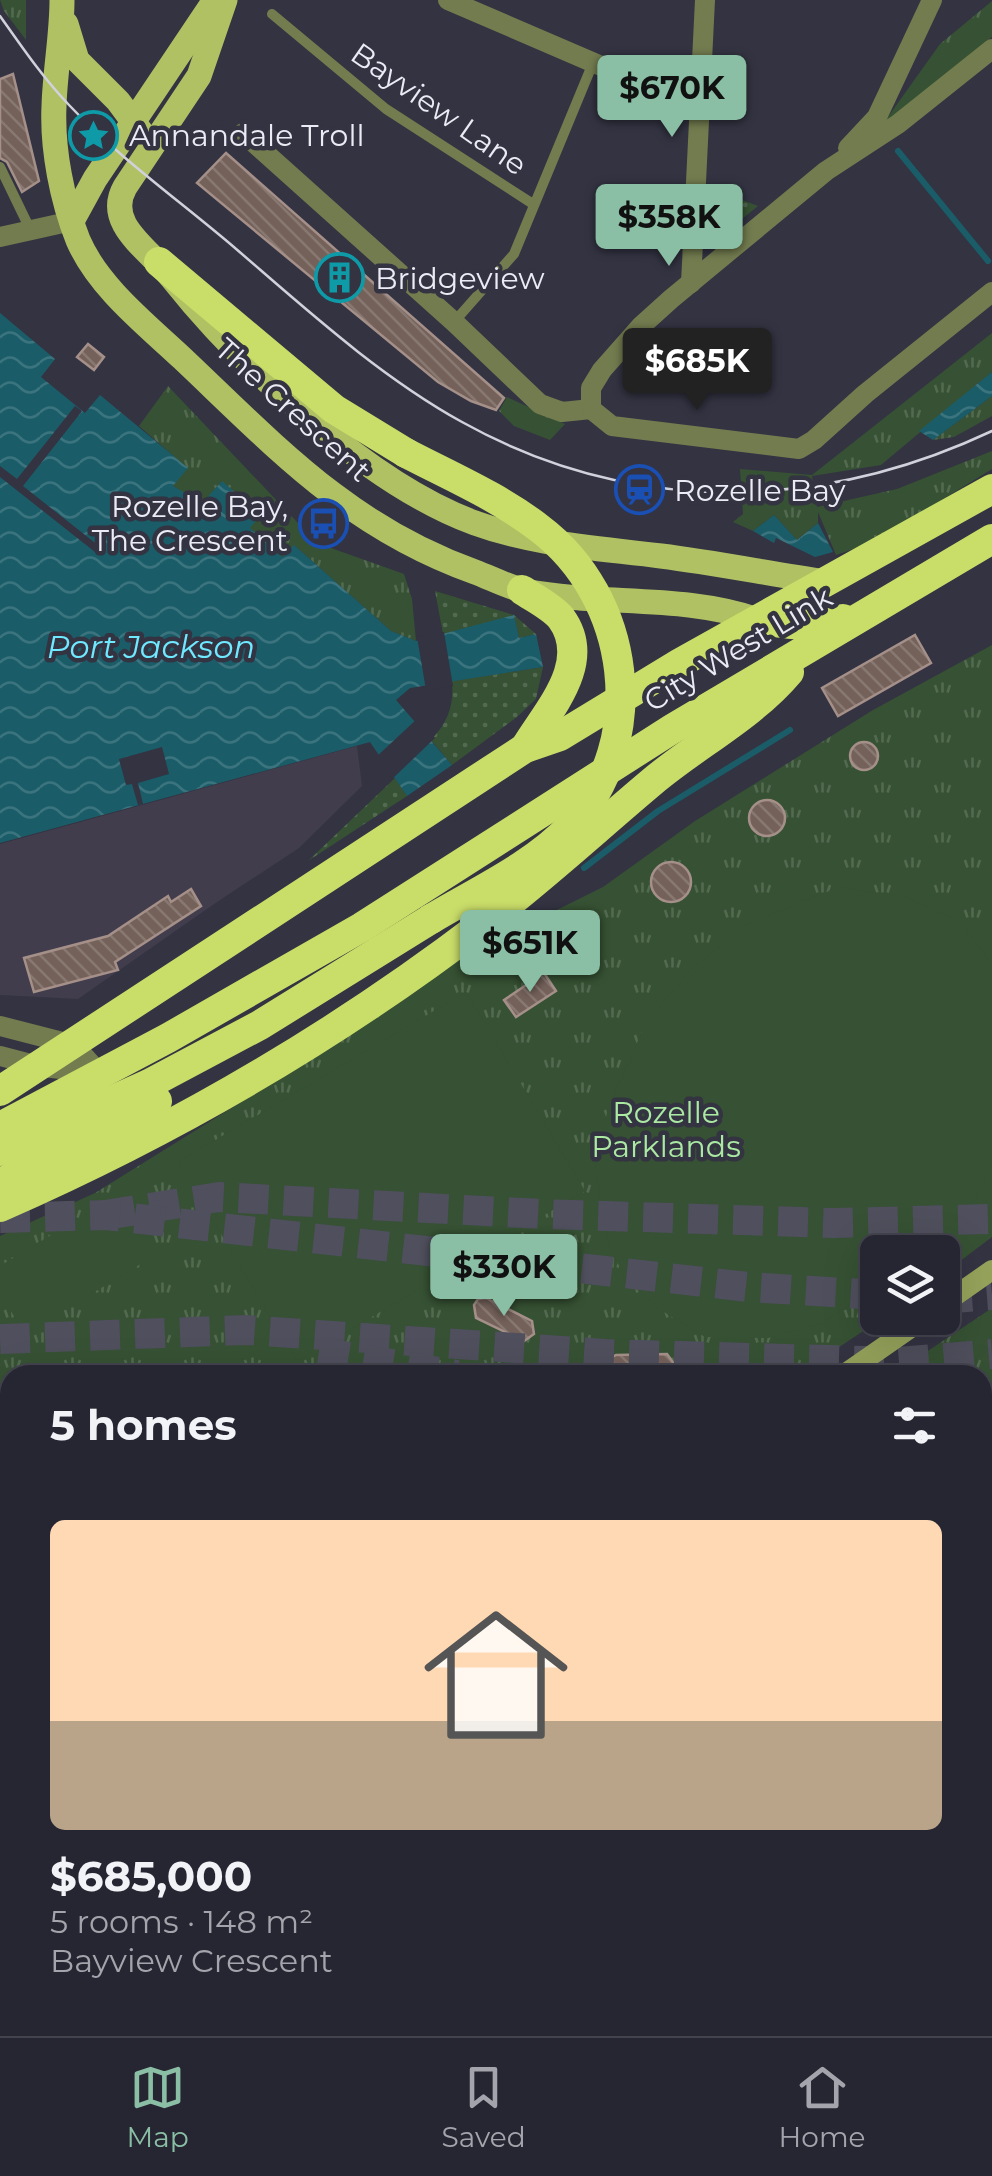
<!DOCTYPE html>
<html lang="en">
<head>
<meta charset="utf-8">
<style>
	body { margin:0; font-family:Montserrat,sans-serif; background:#32323e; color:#f1f3f6; height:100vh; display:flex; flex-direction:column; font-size:38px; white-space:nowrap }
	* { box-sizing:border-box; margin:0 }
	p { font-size:32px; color:#a4a5ac }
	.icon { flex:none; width:55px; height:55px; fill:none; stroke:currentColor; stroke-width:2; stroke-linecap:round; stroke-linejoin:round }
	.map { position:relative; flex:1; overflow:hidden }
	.side { position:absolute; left:0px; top:1365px; width:992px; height:672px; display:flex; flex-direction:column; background:#262632; border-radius:30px 30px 0 0; box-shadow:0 10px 40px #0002,0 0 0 2px #42434d }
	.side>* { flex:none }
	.tools { position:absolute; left:860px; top:1235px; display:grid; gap:20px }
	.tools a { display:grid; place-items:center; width:100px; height:100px; border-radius:15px; background:#262632; box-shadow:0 10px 40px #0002,0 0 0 2px #42434d; font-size:50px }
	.price { position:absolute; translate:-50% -85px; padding:0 22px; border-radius:10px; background:#8abfa5; color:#111; font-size:32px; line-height:65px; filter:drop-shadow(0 2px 5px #0008) }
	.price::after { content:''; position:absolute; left:50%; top:60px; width:30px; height:22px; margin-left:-15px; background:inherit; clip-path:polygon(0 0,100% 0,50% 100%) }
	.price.selected { background:#222; color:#fff }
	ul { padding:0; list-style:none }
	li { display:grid; align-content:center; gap:20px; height:530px; padding:0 50px }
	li+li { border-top:2px solid #42434d }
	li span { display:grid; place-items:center; height:310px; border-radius:15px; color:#555 }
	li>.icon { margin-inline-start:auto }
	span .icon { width:180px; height:180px; fill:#fffc; stroke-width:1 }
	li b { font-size:42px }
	h2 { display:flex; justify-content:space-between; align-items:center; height:120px; padding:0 50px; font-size:42px }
	.dock { display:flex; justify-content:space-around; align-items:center; height:140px; border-top:2px solid #42434d; background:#262632; font-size:28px; color:#a4a5ac }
	.dock a { display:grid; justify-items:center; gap:5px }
	.dock .selected { color:#8abfa5 }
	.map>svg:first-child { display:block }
</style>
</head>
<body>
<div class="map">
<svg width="992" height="2036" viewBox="0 0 992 2036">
	<defs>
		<pattern id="grass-tufts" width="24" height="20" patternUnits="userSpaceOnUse" patternTransform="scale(2.5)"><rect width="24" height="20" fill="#365133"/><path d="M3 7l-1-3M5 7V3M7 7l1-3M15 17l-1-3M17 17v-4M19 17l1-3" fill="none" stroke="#536a51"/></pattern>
		<pattern id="garden-dots" width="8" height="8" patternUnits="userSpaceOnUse" patternTransform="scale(2.5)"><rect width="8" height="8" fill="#365133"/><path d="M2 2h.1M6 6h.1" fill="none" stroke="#536a51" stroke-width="1.8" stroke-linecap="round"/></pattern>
		<pattern id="water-waves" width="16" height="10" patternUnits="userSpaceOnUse" patternTransform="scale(2.5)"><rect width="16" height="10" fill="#1a5d68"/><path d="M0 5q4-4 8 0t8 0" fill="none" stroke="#3b747e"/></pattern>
		<pattern id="building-back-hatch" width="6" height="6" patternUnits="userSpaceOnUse" patternTransform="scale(2.5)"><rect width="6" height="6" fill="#74615a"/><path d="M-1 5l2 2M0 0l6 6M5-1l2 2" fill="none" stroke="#887872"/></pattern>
	</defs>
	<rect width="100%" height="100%" fill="#333342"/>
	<polygon fill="#413d4d" points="357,746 362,786 299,848 217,902 78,999 0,995 0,844"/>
	<g fill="url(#grass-tufts)">
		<polygon points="0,0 26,0 26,40 4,11"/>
		<polygon points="992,1 992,37 880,128 940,44"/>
		<polygon points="992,333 992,372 881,465 812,476 817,507 897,489 992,451 992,469 872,543 836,555 818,512 818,523 797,540 774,515 753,531 733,522 743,514 740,469 812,475"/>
		<polygon points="168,386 317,543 404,574 412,599 416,641 391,631 295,546 283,558 249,528 260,514 221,482 202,504 173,486 187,468 139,426"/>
		<polygon points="992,396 992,416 954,437 933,440"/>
		<polygon points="507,397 565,424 550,440 514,426 499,411"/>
		<polygon points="992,645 992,1237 943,1274 942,1252 878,1252 878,1318 883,1318 797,1375 10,1375 10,1432 0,1434 0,1236 95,1193 267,1086 472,952 603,887 695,821 873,710"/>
		<polygon points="992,1308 992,1423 983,1424 982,1375 892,1375"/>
	</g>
	<g fill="url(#garden-dots)">
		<polygon points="713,189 758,206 716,240 711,238"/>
		<polygon points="435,591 514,615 536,634 519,638 514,616 443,634"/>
		<path d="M543,667L536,699L517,717L452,765L431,740C448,722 454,706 452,681Z"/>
		<polygon points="395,778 407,796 308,861"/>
	</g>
	<g fill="#365133">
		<polygon points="839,887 906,897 960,922 992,964 992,1161 977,1197 935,1243 923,1252 878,1252 877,1288 873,1292 819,1324 768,1338 705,1337 659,1309 624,1277 606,1237 595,1167 608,1108 645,1025 690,970 747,924"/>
		<polygon points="466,992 585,1191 297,1361 178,1162"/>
		<polygon points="107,1201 144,1262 25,1334 0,1293 0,1266"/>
	</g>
	<g fill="url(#water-waves)">
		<polygon points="0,313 55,359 41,377 85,413 100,395 188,468 173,486 202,503 222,481 261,515 250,528 282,557 294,545 391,631 416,641 514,615 519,638 536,634 543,667 410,688 396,700 452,765 407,796 370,742 0,843"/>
		<polygon points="992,372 992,396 933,440 919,431"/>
		<polygon points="774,515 797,540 818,523 833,552 815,557 776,538 774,543 753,531"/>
	</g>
	<g fill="#333342">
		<polygon points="75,406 82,411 23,486 99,546 95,552 0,477 0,466 17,479"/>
		<polygon points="444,632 453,686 426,690 417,637"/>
		<polygon points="418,718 435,738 390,781 375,758"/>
		<polygon points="162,747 169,774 138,783 143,804 138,805 132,784 126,785 119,759"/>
	</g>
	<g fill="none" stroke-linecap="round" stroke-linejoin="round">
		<g stroke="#1a5d68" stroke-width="6">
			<polyline points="898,151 988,261"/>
			<polyline points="584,868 658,811 790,730"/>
		</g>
	</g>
	<g fill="url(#building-back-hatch)" stroke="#a59089" stroke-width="2.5">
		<polygon points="13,74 39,181 22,192 7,162 0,158 0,79"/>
		<polygon points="226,153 504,398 496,410 471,401 438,382 197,183"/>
		<polygon points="88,344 104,357 94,370 77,357"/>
		<polygon points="915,635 931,663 838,716 822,688"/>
		<circle cx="864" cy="756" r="14"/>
		<circle cx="767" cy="818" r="18"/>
		<circle cx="671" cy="882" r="20"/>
		<polygon points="191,889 201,906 115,962 118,970 34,992 24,958 108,936 168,896 171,902"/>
		<polygon points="544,973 556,991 516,1017 504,1000"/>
		<polygon points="486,1298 532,1321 534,1334 524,1341 476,1318 474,1305 478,1299"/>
		<polygon points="667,1354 675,1365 669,1375 611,1375 608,1366 609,1359 616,1355"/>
	</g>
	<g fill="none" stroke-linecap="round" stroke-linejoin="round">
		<g stroke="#4f4f5d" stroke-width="30" stroke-dasharray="30 15" stroke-linecap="butt">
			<polyline points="105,1215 219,1197 541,1214 835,1223 992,1219"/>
			<polyline points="0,1218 105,1215 748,1287 878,1295"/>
			<polyline points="942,1299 992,1295"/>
			<polyline points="0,1339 245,1330 606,1354 899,1362 992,1354"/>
			<polyline points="319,1352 457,1375"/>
			<polyline points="982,1460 992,1462"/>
		</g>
		<g stroke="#737c4f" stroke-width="10">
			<polyline points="272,14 386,109 533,204"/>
			<polyline points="0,167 30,229"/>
			<polyline points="454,322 514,254 593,63"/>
			<polyline points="794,2036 795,2028"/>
		</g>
		<g stroke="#737c4f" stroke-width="20">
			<polyline points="448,0 664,93 699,97"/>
			<polyline points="243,133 454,322 540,404 562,412 591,409"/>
			<polyline points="848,148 877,117 932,0"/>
			<polyline points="0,237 72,221"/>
			<polyline points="691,283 705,0"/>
			<polyline points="591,409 591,388 602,370 640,327 671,299 826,171 898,124 992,49"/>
			<polyline points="591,409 612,426 799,449 814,440 865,394 992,292"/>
			<polyline points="0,1026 74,1045 100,1074"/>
			<polyline points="0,1056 42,1067 98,1073"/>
			<polyline points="982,1541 992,1540"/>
			<polyline points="0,1736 10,1738"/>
			<polyline points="982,1802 992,1802"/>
			<polyline points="0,1955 10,1957"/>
			<polyline points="434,2028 489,2036"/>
			<polyline points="155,2036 156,2028"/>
			<polyline points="377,2036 379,2028"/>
		</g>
		<g stroke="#95a35b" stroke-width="20">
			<polyline points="942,1305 992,1270"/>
			<polyline points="843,1375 925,1318"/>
			<polyline points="0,1546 10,1544"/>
			<polyline points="553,2036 554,2028"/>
		</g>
		<g stroke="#b0c163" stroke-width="25">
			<path d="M62,0C62,35 55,71 54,106C52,149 62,200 78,240C98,287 147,325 183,359C277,448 349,527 475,572C491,578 508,587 525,591C601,606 684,594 758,620"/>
			<path d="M225,0L199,76L125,187C104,224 149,249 172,278C241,365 370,485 475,523C535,545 599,548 661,556C716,563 771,574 826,582"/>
			<polyline points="66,24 77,60 118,101 141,132"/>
			<polyline points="72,221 95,179 215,0"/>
		</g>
		<g stroke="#c9dd69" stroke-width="30">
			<polyline points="159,262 334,409 406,453"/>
			<path d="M522,590C534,598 552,607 561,618C594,663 547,711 525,748"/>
			<path d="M758,620C788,624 813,629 843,619"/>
			<polyline points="0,1091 525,748 560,736 680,663 992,489"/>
			<polyline points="0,1127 168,1038 362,927 672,729 992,539"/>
			<polyline points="0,1151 149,1084 260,1025 431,919"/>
			<polyline points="0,1183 65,1152 157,1101"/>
			<path d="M0,1207C171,1132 336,1036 484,923C542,879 597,828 653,781C697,744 752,716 789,672"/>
		</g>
		<path stroke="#d1d1dc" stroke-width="2.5" d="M0,16C22,47 43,78 69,105C119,158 180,201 235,248C307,310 379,376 462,422C631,516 820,512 992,431"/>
		<path stroke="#c9dd69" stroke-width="30" d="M406,453C450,476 499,497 539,528C631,597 650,740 571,826C533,866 478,891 431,919"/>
	</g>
	<defs>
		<symbol id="sight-ring" viewBox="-11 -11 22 22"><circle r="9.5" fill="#333342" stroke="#0f9aa8" stroke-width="1.5"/><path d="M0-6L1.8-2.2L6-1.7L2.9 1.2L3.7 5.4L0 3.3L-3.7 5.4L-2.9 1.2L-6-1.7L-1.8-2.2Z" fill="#0f9aa8"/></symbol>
		<symbol id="building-ring" viewBox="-11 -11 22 22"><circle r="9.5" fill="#333342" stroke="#0f9aa8" stroke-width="1.5"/><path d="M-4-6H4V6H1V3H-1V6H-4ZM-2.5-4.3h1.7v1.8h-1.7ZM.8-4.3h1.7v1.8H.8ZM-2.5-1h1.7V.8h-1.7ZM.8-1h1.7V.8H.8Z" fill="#0f9aa8"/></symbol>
		<symbol id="station-ring" viewBox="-11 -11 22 22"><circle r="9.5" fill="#333342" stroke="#1a4fb4" stroke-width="1.5"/><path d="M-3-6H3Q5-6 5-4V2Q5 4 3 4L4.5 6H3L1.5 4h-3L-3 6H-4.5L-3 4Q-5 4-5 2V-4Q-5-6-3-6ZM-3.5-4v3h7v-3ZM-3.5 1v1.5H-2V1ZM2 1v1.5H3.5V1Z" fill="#1a4fb4"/></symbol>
		<symbol id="bus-ring" viewBox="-11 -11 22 22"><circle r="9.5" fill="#333342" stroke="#1a4fb4" stroke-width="1.5"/><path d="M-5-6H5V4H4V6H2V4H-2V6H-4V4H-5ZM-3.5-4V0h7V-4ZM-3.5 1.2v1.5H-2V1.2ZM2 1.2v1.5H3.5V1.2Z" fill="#1a4fb4"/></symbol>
	</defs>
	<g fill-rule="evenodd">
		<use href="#sight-ring" x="66" y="108" width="55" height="55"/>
		<use href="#building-ring" x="312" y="250" width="55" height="55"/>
		<use href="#station-ring" x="612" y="462" width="55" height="55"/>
		<use href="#bus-ring" x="296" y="496" width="55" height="55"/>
	</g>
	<g text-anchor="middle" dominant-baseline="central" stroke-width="9" stroke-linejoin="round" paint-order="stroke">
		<g font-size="30" fill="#ebebf5" stroke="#333342">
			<text transform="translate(439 109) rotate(35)">Bayview Lane</text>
			<text transform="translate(293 410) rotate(42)">The Crescent</text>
			<text transform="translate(738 649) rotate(-31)">City West Link</text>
		</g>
		<g font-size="30" fill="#ebebf5" stroke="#333342" text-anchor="start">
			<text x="129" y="135">Annandale Troll</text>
			<text x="375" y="278">Bridgeview</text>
			<text x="674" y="490">Rozelle Bay</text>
			<text x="288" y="506" text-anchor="end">Rozelle Bay,<tspan x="288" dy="34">The Crescent</tspan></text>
		</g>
		<g font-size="30" fill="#abe9a3" stroke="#333342">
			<text x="666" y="1112">Rozelle<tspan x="666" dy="34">Parklands</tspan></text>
		</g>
		<g font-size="32" font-style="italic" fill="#6ee9ff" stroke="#333342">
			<text x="151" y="646">Port Jackson</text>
		</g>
	</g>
</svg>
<div class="tools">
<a><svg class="icon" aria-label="layers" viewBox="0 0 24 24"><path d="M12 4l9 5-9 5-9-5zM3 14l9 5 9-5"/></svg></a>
</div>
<b class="price" style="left:672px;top:140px">$670K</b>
<b class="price" style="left:669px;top:269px">$358K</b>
<b class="price selected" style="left:697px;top:413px">$685K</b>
<b class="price" style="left:530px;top:995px">$651K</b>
<b class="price" style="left:504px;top:1319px">$330K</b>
<section class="side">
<h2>5 homes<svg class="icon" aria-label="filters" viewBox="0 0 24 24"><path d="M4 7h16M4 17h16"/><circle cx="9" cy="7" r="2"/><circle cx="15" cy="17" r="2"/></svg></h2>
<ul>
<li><span style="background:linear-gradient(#ffd9b3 65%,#b9a48a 0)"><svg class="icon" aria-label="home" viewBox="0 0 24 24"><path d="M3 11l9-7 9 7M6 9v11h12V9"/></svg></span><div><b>$685,000</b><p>5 rooms · 148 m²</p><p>Bayview Crescent</p></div></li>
</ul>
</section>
</div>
<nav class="dock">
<a class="selected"><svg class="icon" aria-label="map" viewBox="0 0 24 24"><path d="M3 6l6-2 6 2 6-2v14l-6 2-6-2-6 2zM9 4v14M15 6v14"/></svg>Map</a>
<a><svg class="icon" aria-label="saved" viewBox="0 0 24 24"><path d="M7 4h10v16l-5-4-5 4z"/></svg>Saved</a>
<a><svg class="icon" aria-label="home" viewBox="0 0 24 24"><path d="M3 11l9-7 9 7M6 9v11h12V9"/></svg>Home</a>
</nav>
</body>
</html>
